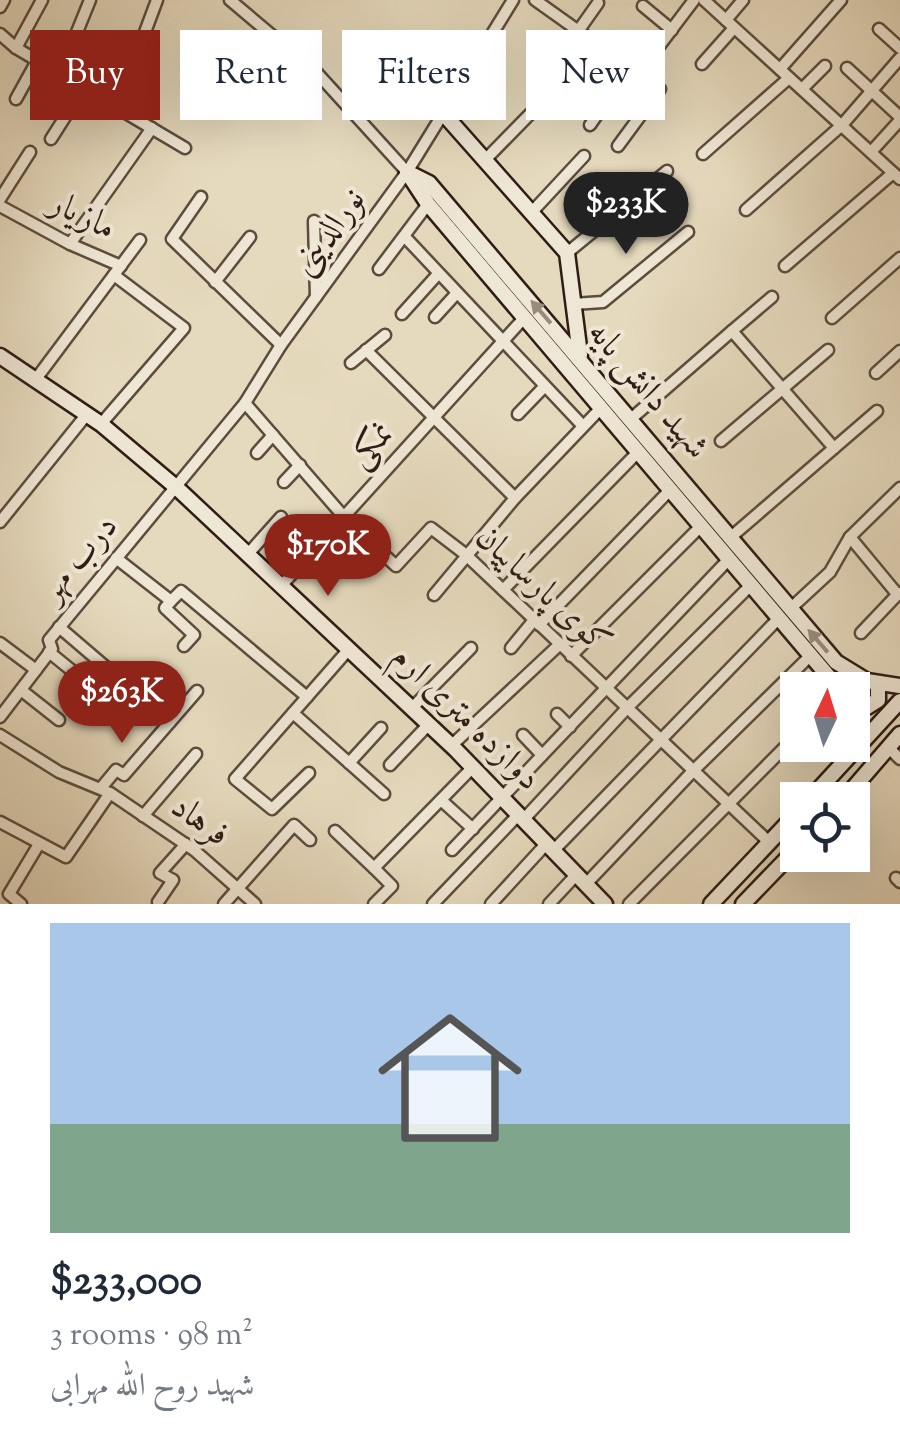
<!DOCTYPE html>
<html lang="en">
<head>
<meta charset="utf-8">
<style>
	body { margin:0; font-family:"Sorts Mill Goudy",Amiri,serif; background:#f2f2f3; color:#1f2937; height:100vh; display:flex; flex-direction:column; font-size:38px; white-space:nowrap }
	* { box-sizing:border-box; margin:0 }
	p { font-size:32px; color:#747a83 }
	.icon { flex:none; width:55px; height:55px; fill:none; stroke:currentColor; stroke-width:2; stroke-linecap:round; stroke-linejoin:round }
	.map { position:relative; height:904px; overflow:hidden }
	.sheet { display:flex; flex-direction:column; background:#fff; flex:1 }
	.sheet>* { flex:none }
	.guide { position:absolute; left:30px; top:30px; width:840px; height:90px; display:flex; gap:20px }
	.needle { width:65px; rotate:4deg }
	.buttons { position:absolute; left:780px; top:672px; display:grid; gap:20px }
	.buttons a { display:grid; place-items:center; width:90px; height:90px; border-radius:0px; background:#fff; box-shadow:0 10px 40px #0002; font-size:50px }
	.price { position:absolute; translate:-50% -85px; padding:0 22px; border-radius:35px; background:#8f2418; color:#fff; font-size:32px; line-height:65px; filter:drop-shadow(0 2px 5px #0008) }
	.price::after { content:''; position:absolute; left:50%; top:60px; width:30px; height:22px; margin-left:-15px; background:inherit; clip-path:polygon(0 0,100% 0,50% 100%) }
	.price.selected { background:#222; color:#fff }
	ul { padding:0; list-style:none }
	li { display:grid; align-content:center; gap:20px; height:530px; padding:0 50px }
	li span { display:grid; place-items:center; height:310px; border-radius:0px; color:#555 }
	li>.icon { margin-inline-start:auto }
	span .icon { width:180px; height:180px; fill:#fffc; stroke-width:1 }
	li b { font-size:42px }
	.pill { padding:0 35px; border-radius:0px; background:#fff; box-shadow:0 10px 40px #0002; font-size:35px; line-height:90px }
	.pill.selected { background:#8f2418; color:#fff }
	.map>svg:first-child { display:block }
</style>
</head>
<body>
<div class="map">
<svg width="900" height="904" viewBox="0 0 900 904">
	<rect width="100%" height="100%" fill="#e6dabe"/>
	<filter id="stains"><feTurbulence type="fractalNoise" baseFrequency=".002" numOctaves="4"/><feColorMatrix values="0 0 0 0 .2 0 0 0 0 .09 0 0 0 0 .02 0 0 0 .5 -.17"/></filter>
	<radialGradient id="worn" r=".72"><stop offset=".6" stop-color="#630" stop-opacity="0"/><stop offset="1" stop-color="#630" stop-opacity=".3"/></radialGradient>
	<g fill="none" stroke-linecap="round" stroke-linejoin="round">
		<defs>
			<g id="street">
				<polyline points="230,0 318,74 407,172"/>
				<polyline points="535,0 660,89 618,146"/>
				<polyline points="704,0 900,179"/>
				<polyline points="643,6 672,30"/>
				<polyline points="0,7 4,0"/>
				<polyline points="726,20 743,0"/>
				<polyline points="879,29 900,48"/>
				<polyline points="0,34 16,48 185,148"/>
				<polyline points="16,48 42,0"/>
				<polyline points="702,64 734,28"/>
				<polyline points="847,68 900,117"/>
				<polyline points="780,69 841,0"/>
				<polyline points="60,74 90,0"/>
				<polyline points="638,74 694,0"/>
				<polyline points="540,85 598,3"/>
				<polyline points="802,89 825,66"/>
				<polyline points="16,99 37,61"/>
				<polyline points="117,107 157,0"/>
				<polyline points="590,125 630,68"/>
				<polyline points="51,139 84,87"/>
				<polyline points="871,152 900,120"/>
				<polyline points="703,154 789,78"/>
				<polyline points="484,161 532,112"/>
				<polyline points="201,197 172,239 281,345"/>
				<polyline points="0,199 30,152"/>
				<polyline points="0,206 70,244 121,266"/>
				<polyline points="746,210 842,125 900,58"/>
				<polyline points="531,213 584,156"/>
				<polyline points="314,221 316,297"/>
				<polyline points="405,237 582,425"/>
				<polyline points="70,244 152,128"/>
				<polyline points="567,253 667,171"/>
				<polyline points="785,266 893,173"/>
				<polyline points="379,269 428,204"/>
				<polyline points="215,282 250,237"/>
				<polyline points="573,304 603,302 688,232"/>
				<polyline points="402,314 438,274"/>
				<polyline points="435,317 456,294"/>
				<polyline points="832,318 900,258"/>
				<polyline points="732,331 772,297"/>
				<polyline points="366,350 515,498"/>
				<polyline points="351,363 385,335"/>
				<polyline points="876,373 900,351"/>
				<polyline points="36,379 140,240"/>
				<polyline points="245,403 344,517 396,566 431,528 465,554 769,842"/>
				<polyline points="518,414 544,387"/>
				<polyline points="632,418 732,331 834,448"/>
				<polyline points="101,424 184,328 114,275"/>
				<polyline points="721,441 828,350"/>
				<polyline points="257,453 273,435"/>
				<polyline points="284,482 300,465"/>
				<polyline points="0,522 87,414"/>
				<polyline points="731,537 877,411"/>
				<polyline points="850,537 898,595"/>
				<polyline points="248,554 281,517"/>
				<polyline points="116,558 171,601 181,591 307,697"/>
				<polyline points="282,585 524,318"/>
				<polyline points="503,590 638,452"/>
				<polyline points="434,595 515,498 601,408"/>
				<polyline points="171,601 165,608 194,635 184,646"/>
				<polyline points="790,609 830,572 850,537 900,488"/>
				<polyline points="539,625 671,489"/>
				<polyline points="59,627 170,722"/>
				<polyline points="861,633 899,593"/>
				<polyline points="0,643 36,670"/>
				<polyline points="511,648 534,620"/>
				<polyline points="49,652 81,678"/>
				<polyline points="571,656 701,526"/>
				<polyline points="21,690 59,720"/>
				<polyline points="412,708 471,648"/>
				<polyline points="293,713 384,794"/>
				<polyline points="557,714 570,727"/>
				<polyline points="0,717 52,649 49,640 245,403 281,345 407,172 513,0"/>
				<polyline points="0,735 59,772 110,793 194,850 255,904"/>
				<polyline points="523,735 542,755"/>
				<polyline points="452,745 559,645"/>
				<polyline points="888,747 900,759"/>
				<polyline points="349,763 381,728"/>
				<polyline points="390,765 429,724"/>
				<polyline points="309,773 272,809 235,779 349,649"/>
				<polyline points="101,788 116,770 124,775 197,691"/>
				<polyline points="441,800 473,829"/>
				<polyline points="143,816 196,754"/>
				<polyline points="524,819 627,708 751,585"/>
				<polyline points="0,822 66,857 110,793"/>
				<polyline points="335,831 374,868"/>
				<polyline points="452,850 729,559"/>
				<polyline points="554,850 779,618"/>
				<polyline points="896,878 900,882"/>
				<polyline points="586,884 693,771 811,655"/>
				<polyline points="158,902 173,880 160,873 186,844"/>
				<polyline points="21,904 9,894 39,844"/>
				<polyline points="224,904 294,825 310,840"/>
				<polyline points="374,904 392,886 374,868 473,767"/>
				<polyline points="433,904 519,814"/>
				<polyline points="491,904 547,843"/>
				<polyline points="549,904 577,874"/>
				<polyline points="629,904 798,734"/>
			</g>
			<g id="secondary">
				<polyline points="443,113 567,253 580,355"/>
				<polyline points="407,172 429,183 836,662 867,681 900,686"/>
				<polyline points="407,172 428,204 840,690"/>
				<polyline points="0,356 101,424 177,488 455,749 605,904"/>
				<polyline points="854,706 867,707 878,700 878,684"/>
				<polyline points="809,800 900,701"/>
				<polyline points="843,800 900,734"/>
				<polyline points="711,904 798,812"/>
				<polyline points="743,904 798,847"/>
			</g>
		</defs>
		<use href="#street" stroke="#5d4c3e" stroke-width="15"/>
		<use href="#secondary" stroke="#2f1c14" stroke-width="19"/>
		<use href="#street" stroke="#efe7d5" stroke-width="10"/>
		<use href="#secondary" stroke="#efe7d5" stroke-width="14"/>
	</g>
	<defs><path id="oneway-solid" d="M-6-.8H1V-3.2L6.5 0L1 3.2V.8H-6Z" transform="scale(2.5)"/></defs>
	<g fill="#998c7e">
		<use href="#oneway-solid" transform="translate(541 312) rotate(-131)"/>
		<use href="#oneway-solid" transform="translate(818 641) rotate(-131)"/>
	</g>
	<g text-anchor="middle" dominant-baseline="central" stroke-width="8" stroke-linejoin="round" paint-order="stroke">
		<g font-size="35" fill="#2f1c14" stroke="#efe7d5">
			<text transform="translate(82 217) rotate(26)">مازیار</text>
			<text transform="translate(330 233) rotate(-54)">نورالدینی</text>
			<text transform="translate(647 391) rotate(50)">شهید دانش پایه</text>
			<text transform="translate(372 446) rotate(-48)">نمکی</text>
			<text transform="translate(80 559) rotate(-50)">درب مهر</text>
			<text transform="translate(542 591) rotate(43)">کوی پارساییان</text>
			<text transform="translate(465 719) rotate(44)">دوازده متری ارم</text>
			<text transform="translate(199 822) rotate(36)">فرهاد</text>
		</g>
	</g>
	<rect width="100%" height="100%" filter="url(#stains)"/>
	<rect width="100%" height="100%" fill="url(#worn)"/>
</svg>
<div class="buttons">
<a><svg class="needle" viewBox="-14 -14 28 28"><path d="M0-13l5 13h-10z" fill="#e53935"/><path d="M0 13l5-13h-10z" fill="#747a83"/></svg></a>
<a><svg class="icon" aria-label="locate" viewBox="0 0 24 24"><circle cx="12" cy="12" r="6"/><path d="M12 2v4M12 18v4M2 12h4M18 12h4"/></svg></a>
</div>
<b class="price selected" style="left:626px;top:257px">$233K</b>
<b class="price" style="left:328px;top:599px">$170K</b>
<b class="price" style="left:122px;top:746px">$263K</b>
<div class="guide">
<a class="pill selected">Buy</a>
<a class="pill">Rent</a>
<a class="pill">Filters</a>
<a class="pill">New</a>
</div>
</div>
<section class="sheet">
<ul>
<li><span style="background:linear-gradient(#a9c7e8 65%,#7fa58c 0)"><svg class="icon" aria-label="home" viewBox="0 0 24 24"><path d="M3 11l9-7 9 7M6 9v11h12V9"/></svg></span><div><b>$233,000</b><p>3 rooms · 98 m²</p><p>شهید روح الله مهرابی</p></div></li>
</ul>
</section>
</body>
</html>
